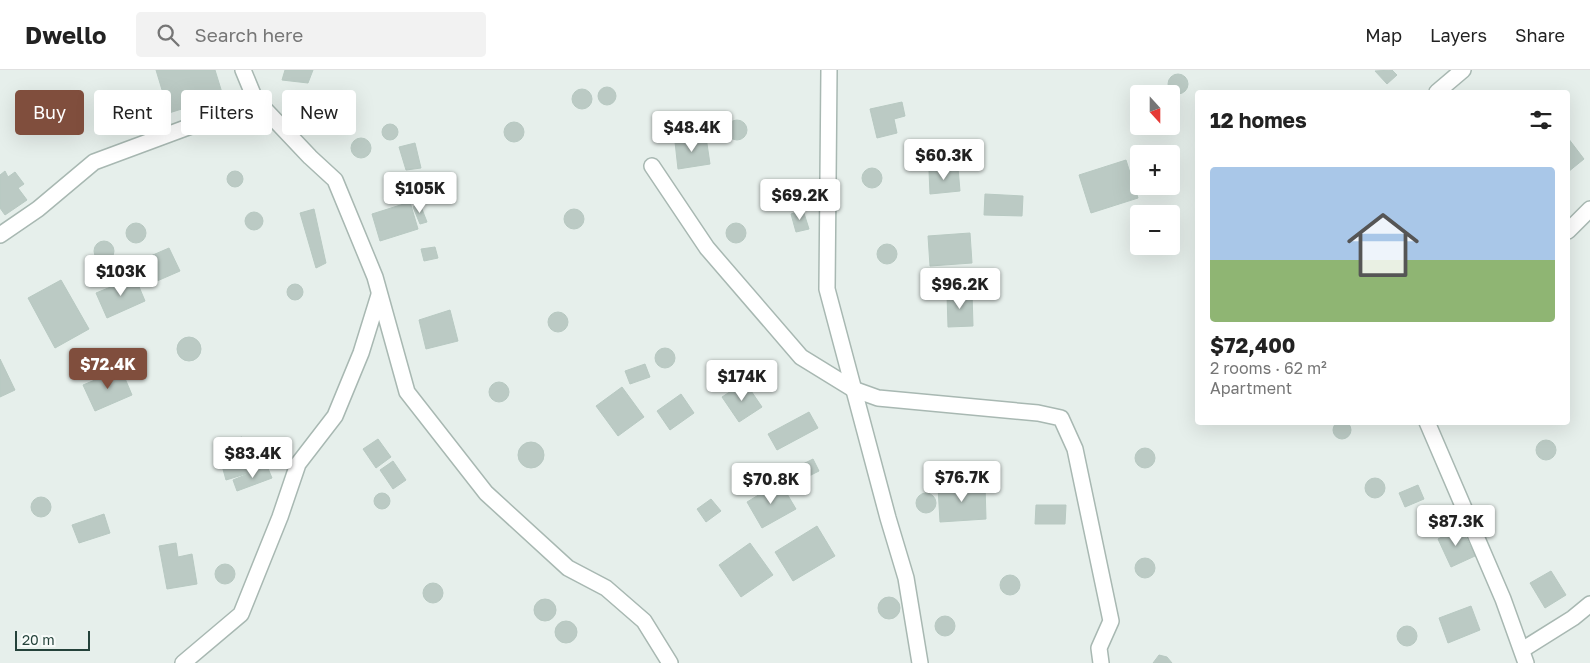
<!DOCTYPE html>
<html lang="en">
<head>
<meta charset="utf-8">
<style>
	body { margin:0; font-family:"Golos Text",sans-serif; background:#f2f2f2; color:#222; height:100vh; display:flex; flex-direction:column; font-size:19px; white-space:nowrap }
	* { box-sizing:border-box; margin:0 }
	p { font-size:16px; color:#767676 }
	.icon { flex:none; width:28px; height:28px; fill:none; stroke:currentColor; stroke-width:2; stroke-linecap:round; stroke-linejoin:round }
	.map { position:relative; flex:1; overflow:hidden }
	.details { position:absolute; left:1195px; top:20px; width:375px; height:335px; display:flex; flex-direction:column; background:#fff; border-radius:5px; box-shadow:0 5px 20px #0002 }
	.details>* { flex:none }
	.guide { position:absolute; left:15px; top:20px; width:475px; height:45px; display:flex; gap:10px }
	.needle { width:32px; rotate:159deg }
	.controls { position:absolute; left:1130px; top:15px; display:grid; gap:10px }
	.controls a { display:grid; place-items:center; width:50px; height:50px; border-radius:5px; background:#fff; box-shadow:0 5px 20px #0002; font-size:25px }
	.scale { position:absolute; left:15px; bottom:12px; width:75px; box-sizing:border-box; padding-left:5px; border:2px solid #24423a; border-top:0; font-size:14px; line-height:18px; white-space:nowrap; color:#24423a; -webkit-text-stroke:4px #f7fbf9; paint-order:stroke }
	.price { position:absolute; translate:-50% -42px; padding:0 11px; border-radius:5px; background:#fff; color:#222; font-size:16px; line-height:32px; filter:drop-shadow(0 1px 2px #0008) }
	.price::after { content:''; position:absolute; left:50%; top:30px; width:15px; height:11px; margin-left:-8px; background:inherit; clip-path:polygon(0 0,100% 0,50% 100%) }
	.price.selected { background:#804e3d; color:#fff }
	ul { padding:0; list-style:none }
	li { display:grid; align-content:center; gap:10px; height:265px; padding:0 15px }
	li span { display:grid; place-items:center; height:155px; border-radius:5px; color:#555 }
	li>.icon { margin-inline-start:auto }
	span .icon { width:90px; height:90px; fill:#fffc; stroke-width:1 }
	li b { font-size:21px }
	h2 { display:flex; justify-content:space-between; align-items:center; height:60px; padding:0 15px; font-size:21px }
	.pill { padding:0 18px; border-radius:5px; background:#fff; box-shadow:0 5px 20px #0002; font-size:18px; line-height:45px }
	.pill.selected { background:#804e3d; color:#fff }
	header { display:flex; align-items:center; gap:30px; box-sizing:border-box; height:70px; padding:0 25px; background:#fff; border-bottom:1px solid #e0e0e0 }
	header strong { font-size:24px }
	nav { display:flex; gap:28px; margin-inline-start:auto; font-size:18px }
	.search { width:350px; height:45px; background:#f2f2f2; display:flex; align-items:center; gap:12px; box-sizing:border-box; padding:0 18px; border-radius:5px; color:#767676; font-size:19px }
	.map>svg:first-child { display:block }
</style>
</head>
<body>
<header>
<strong>Dwello</strong>
<div class="search"><svg class="icon" aria-label="search" viewBox="0 0 24 24"><circle cx="10" cy="10" r="6"/><path d="M15 15l6 6"/></svg>Search here</div>
<nav><a>Map</a><a>Layers</a><a>Share</a></nav>
</header>
<div class="map">
<svg width="1590" height="593" viewBox="0 0 1590 593">
	<rect width="100%" height="100%" fill="#e6efeb"/>
	<g fill="#bbcac4" stroke="#b8c9c2">
		<polygon points="156,0 215,0 223,26 169,43"/>
		<polygon points="285,0 313,0 308,13 282,10"/>
		<polygon points="1392,0 1397,5 1387,14 1375,1"/>
		<circle cx="1178" cy="14" r="10"/>
		<circle cx="607" cy="26" r="9"/>
		<circle cx="582" cy="29" r="10"/>
		<polygon points="902,32 905,46 894,49 897,63 877,68 870,39"/>
		<circle cx="123" cy="44" r="11"/>
		<circle cx="737" cy="60" r="10"/>
		<circle cx="514" cy="62" r="10"/>
		<circle cx="390" cy="62" r="8"/>
		<polygon points="706,67 710,94 678,99 675,72"/>
		<polygon points="1568,68 1584,89 1568,102"/>
		<circle cx="361" cy="78" r="10"/>
		<polygon points="415,73 421,98 406,100 399,77"/>
		<polygon points="1126,90 1138,128 1091,143 1079,105"/>
		<polygon points="958,98 960,121 930,124 929,101"/>
		<circle cx="872" cy="108" r="10"/>
		<circle cx="235" cy="109" r="8"/>
		<polygon points="5,101 8,107 15,102 24,114 18,118 27,130 5,145 0,138 0,105"/>
		<polygon points="985,124 1023,126 1022,146 984,145"/>
		<polygon points="410,132 418,159 380,171 372,144"/>
		<polygon points="420,134 427,152 420,154 413,137"/>
		<polygon points="314,139 326,193 316,198 300,143"/>
		<circle cx="574" cy="149" r="10"/>
		<polygon points="803,140 809,159 796,162 791,144"/>
		<circle cx="254" cy="151" r="9"/>
		<circle cx="736" cy="163" r="10"/>
		<circle cx="136" cy="163" r="10"/>
		<polygon points="970,163 972,193 930,196 928,166"/>
		<circle cx="104" cy="181" r="10"/>
		<circle cx="887" cy="184" r="10"/>
		<polygon points="435,177 438,188 424,191 421,179"/>
		<polygon points="169,178 180,201 157,211 146,188"/>
		<polygon points="135,207 145,231 107,248 96,223"/>
		<polygon points="61,210 89,259 55,278 28,228"/>
		<circle cx="295" cy="222" r="8"/>
		<polygon points="972,223 973,256 948,257 947,224"/>
		<polygon points="450,240 458,271 426,279 419,250"/>
		<circle cx="558" cy="252" r="10"/>
		<circle cx="189" cy="279" r="12"/>
		<circle cx="665" cy="288" r="10"/>
		<polygon points="0,289 15,320 0,327"/>
		<polygon points="645,294 650,307 630,314 625,301"/>
		<polygon points="121,299 132,325 95,341 83,315"/>
		<polygon points="745,312 762,337 739,352 722,327"/>
		<circle cx="499" cy="322" r="10"/>
		<polygon points="622,317 644,347 618,366 596,336"/>
		<polygon points="681,324 694,343 670,360 657,341"/>
		<polygon points="809,342 818,358 777,380 768,364"/>
		<circle cx="1342" cy="360" r="9"/>
		<polygon points="242,367 252,402 226,410 216,374"/>
		<polygon points="378,369 391,387 376,398 363,379"/>
		<circle cx="1546" cy="380" r="10"/>
		<circle cx="531" cy="385" r="13"/>
		<circle cx="1145" cy="388" r="10"/>
		<polygon points="813,389 819,401 805,408 799,396"/>
		<polygon points="393,391 406,410 393,419 380,400"/>
		<polygon points="267,396 272,408 237,421 233,410"/>
		<circle cx="1375" cy="418" r="10"/>
		<polygon points="780,412 796,439 762,458 747,432"/>
		<polygon points="985,415 986,449 940,452 938,417"/>
		<polygon points="1418,415 1424,429 1405,437 1399,423"/>
		<circle cx="382" cy="431" r="8"/>
		<circle cx="926" cy="433" r="10"/>
		<circle cx="41" cy="437" r="10"/>
		<polygon points="711,429 721,441 706,452 697,439"/>
		<polygon points="1036,435 1066,435 1065,454 1035,454"/>
		<polygon points="104,444 110,463 79,473 72,455"/>
		<polygon points="817,456 835,486 793,511 775,482"/>
		<polygon points="1461,457 1475,486 1451,497 1438,469"/>
		<polygon points="176,473 178,487 192,484 197,514 167,519 159,476"/>
		<polygon points="750,473 773,505 741,527 719,495"/>
		<circle cx="1145" cy="498" r="10"/>
		<circle cx="225" cy="504" r="10"/>
		<polygon points="1551,501 1566,525 1545,538 1530,513"/>
		<circle cx="1010" cy="515" r="10"/>
		<circle cx="433" cy="523" r="10"/>
		<circle cx="889" cy="538" r="11"/>
		<circle cx="545" cy="540" r="11"/>
		<polygon points="1471,536 1480,560 1448,573 1439,548"/>
		<circle cx="945" cy="556" r="10"/>
		<circle cx="566" cy="562" r="11"/>
		<circle cx="1407" cy="566" r="10"/>
		<polygon points="1159,585 1167,587 1172,593 1153,593"/>
	</g>
	<g fill="none" stroke-linecap="round" stroke-linejoin="round">
		<defs>
			<g id="street">
				<polyline points="243,0 255,29"/>
				<polyline points="829,0 827,219 888,448 906,508 920,593"/>
				<polyline points="1437,22 1463,0"/>
				<polyline points="652,96 707,178 801,287 853,319 878,328 1038,343 1061,348 1075,379 1111,551 1099,578 1101,593"/>
				<polyline points="1568,161 1590,139"/>
				<polyline points="0,165 38,139 94,92 218,46 255,29 310,87 335,110 375,207 407,322 486,423 568,498 606,518 644,551 670,593"/>
				<polyline points="1427,352 1503,529 1526,593"/>
				<polyline points="1522,580 1573,548 1590,534"/>
				<polyline points="183,593 241,544 280,447 298,394 335,346 361,283 379,225"/>
			</g>
		</defs>
		<use href="#street" stroke="#a8b8b2" stroke-width="18"/>
		<use href="#street" stroke="#fff" stroke-width="15"/>
	</g>
</svg>
<div class="controls">
<a><svg class="needle" viewBox="-14 -14 28 28"><path d="M0-13l5 13h-10z" fill="#e53935"/><path d="M0 13l5-13h-10z" fill="#767676"/></svg></a>
<a>+</a>
<a>−</a>
</div>
<div class="scale">20 m</div>
<b class="price" style="left:692px;top:83px">$48.4K</b>
<b class="price" style="left:944px;top:111px">$60.3K</b>
<b class="price" style="left:420px;top:144px">$105K</b>
<b class="price" style="left:800px;top:151px">$69.2K</b>
<b class="price" style="left:121px;top:227px">$103K</b>
<b class="price" style="left:960px;top:240px">$96.2K</b>
<b class="price selected" style="left:108px;top:320px">$72.4K</b>
<b class="price" style="left:742px;top:332px">$174K</b>
<b class="price" style="left:253px;top:409px">$83.4K</b>
<b class="price" style="left:962px;top:433px">$76.7K</b>
<b class="price" style="left:771px;top:435px">$70.8K</b>
<b class="price" style="left:1456px;top:477px">$87.3K</b>
<div class="guide">
<a class="pill selected">Buy</a>
<a class="pill">Rent</a>
<a class="pill">Filters</a>
<a class="pill">New</a>
</div>
<section class="details">
<h2>12 homes<svg class="icon" aria-label="filters" viewBox="0 0 24 24"><path d="M4 7h16M4 17h16"/><circle cx="9" cy="7" r="2"/><circle cx="15" cy="17" r="2"/></svg></h2>
<ul>
<li><span style="background:linear-gradient(#a9c7e8 60%,#8fb573 0)"><svg class="icon" aria-label="home" viewBox="0 0 24 24"><path d="M3 11l9-7 9 7M6 9v11h12V9"/></svg></span><div><b>$72,400</b><p>2 rooms · 62 m²</p><p>Apartment</p></div></li>
</ul>
</section>
</div>
</body>
</html>
